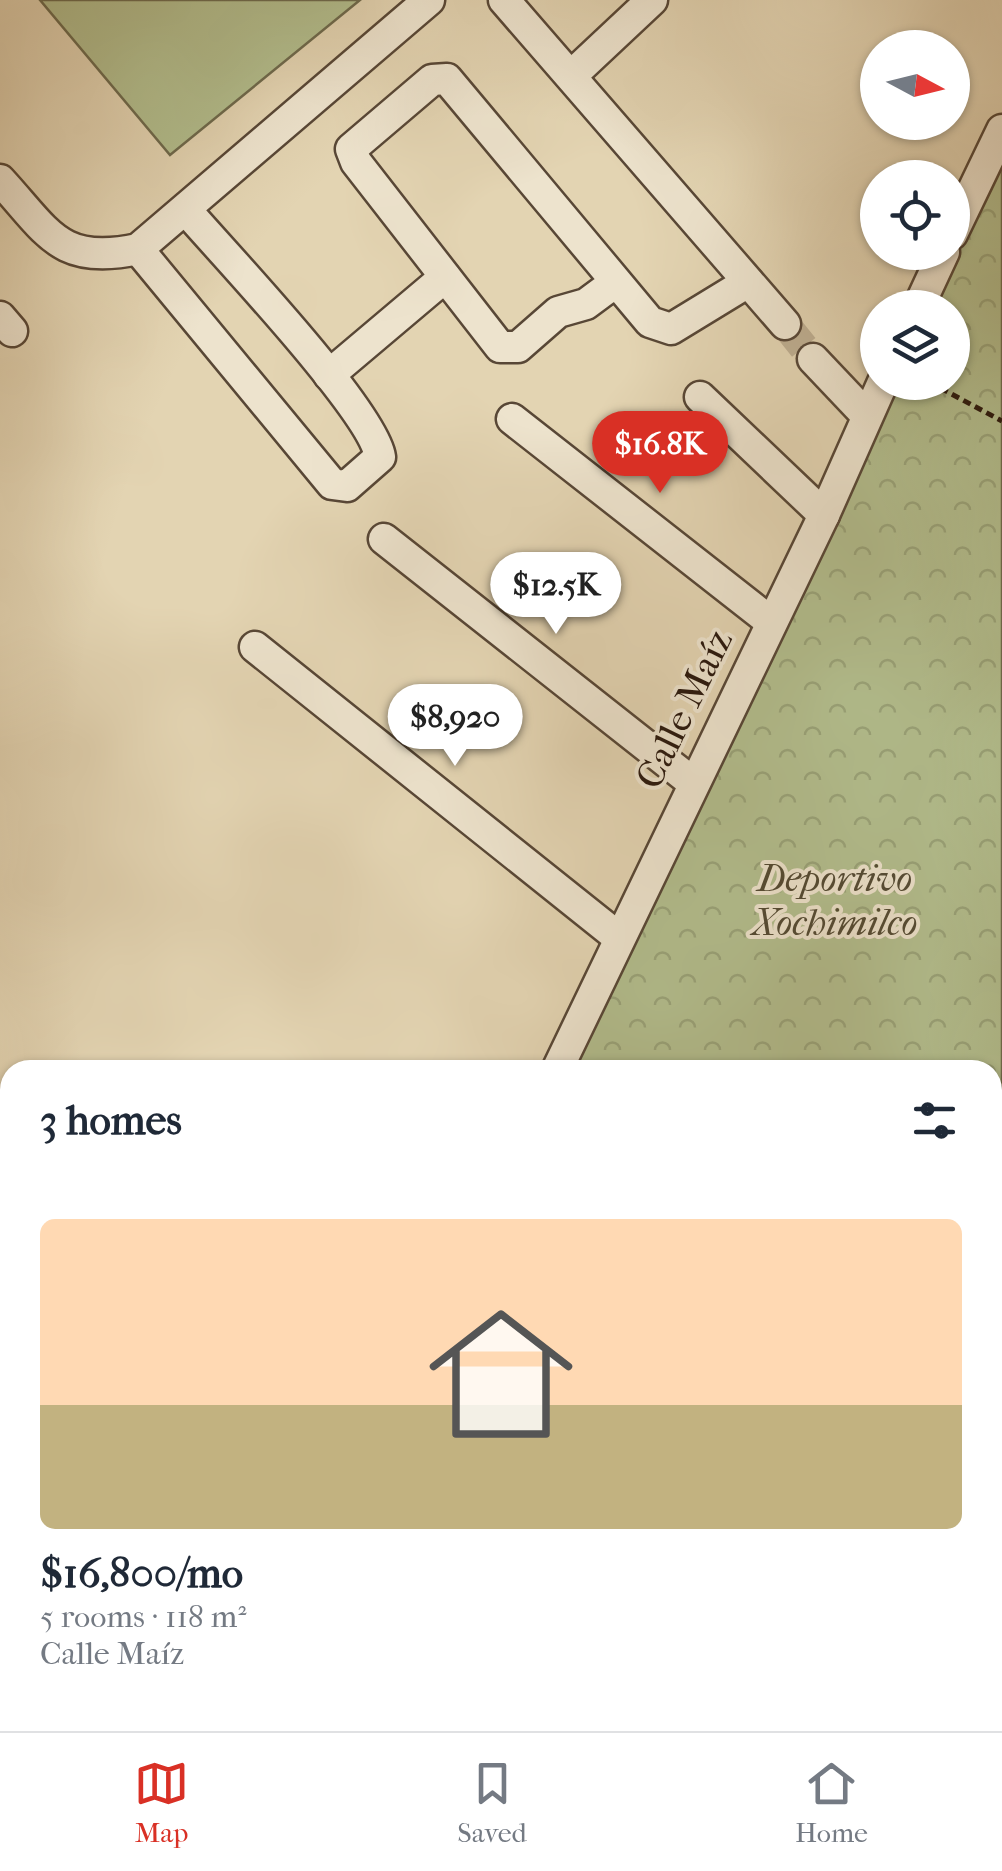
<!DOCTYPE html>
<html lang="en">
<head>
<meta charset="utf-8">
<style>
	body { margin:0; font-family:"IM FELL French Canon",serif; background:#f6f6f7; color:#1f2937; height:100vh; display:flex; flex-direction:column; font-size:38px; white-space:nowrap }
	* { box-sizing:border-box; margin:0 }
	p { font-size:32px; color:#747a83 }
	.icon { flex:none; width:55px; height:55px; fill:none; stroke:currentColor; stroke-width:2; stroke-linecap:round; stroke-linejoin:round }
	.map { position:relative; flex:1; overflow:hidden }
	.details { position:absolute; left:0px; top:1060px; width:1002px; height:672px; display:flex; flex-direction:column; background:#fff; border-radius:30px 30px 0 0; box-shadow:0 2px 8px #0004 }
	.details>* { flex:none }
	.needle { width:65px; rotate:97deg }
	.fabs { position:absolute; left:860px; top:30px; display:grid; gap:20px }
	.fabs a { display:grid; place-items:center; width:110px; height:110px; border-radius:50%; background:#fff; box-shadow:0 2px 8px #0004; font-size:50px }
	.price { position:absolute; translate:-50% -85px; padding:0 22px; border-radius:35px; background:#fff; color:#222; font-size:32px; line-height:65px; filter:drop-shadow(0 2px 5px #0008) }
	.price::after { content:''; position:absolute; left:50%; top:60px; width:30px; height:22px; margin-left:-15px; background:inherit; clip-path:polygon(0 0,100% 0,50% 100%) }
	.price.on { background:#d93025; color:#fff }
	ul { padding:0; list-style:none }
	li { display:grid; align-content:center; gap:20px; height:530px; padding:0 40px }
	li+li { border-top:2px solid #e0e1e3 }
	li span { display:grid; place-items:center; height:310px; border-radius:15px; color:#555 }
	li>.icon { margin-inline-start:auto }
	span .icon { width:180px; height:180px; fill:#fffc; stroke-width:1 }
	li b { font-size:42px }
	h2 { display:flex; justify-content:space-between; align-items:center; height:120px; padding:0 40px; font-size:42px }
	.menu { display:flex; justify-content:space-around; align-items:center; height:140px; border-top:2px solid #e0e1e3; background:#fff; font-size:28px; color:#747a83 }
	.menu a { display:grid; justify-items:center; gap:5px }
	.menu .on { color:#d93025 }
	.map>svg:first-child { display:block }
</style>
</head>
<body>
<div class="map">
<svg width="1002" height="1731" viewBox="0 0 1002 1731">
	<defs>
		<pattern id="forest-crowns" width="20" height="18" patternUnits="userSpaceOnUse" patternTransform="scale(2.5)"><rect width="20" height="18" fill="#b2bd8d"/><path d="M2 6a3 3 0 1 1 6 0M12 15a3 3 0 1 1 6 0" fill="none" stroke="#99a278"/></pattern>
	</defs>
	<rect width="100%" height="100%" fill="#e3d4b2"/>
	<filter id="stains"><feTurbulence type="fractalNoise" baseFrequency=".002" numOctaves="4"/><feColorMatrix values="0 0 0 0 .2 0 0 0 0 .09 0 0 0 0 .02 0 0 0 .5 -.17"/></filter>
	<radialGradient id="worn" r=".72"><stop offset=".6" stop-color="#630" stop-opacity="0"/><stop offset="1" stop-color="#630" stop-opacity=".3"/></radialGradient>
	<polygon fill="#b2bd8d" stroke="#6e6a4d" stroke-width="2.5" points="40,0 360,0 170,155"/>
	<polygon fill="url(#forest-crowns)" stroke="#6e6a4d" stroke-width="2.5" points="1002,155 1002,1731 262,1731 266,1722 992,1722 992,1070 572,1070 895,383 952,382 952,308 931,307"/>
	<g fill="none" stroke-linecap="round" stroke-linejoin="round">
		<polyline stroke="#beae91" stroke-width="30" stroke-dasharray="30 15" stroke-linecap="butt" points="785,324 813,359"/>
		<defs>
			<g id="minor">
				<polyline points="504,0 785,324"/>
				<polyline points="571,76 652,0"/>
				<path d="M0,180C48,232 59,266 138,249L429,0"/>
				<polyline points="952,234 1002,130"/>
				<path d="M138,249L332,484L347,486L380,457C374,412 224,254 186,210"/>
				<polyline points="613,284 586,304 558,312 518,347 500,347 356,162 351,149 432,80 447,79 650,322 671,329 748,282"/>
				<polyline points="918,308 944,252"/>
				<polyline points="0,317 12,331"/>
				<polyline points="813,359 867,416"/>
				<polyline points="329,375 445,277"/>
				<polyline points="700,397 824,515"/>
				<polyline points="512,419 771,622"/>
				<polyline points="384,539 692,782"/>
				<polyline points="255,647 618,937"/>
				<polyline points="557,1070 824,515 883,382"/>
				<polyline points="0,1226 10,1233"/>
				<polyline points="0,1585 10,1590"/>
				<polyline points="163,1731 167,1722"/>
				<polyline points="246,1731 250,1722"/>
			</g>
		</defs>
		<use href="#minor" stroke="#584736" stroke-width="35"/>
		<g stroke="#2a180d" stroke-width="5" stroke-dasharray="8 5" stroke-linecap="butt">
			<polyline points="929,382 1002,421"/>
			<polyline points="992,1310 1002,1291"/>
			<polyline points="992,1334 1002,1339"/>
			<polyline points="982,1722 999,1731"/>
			<polyline points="782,1731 786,1722"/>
		</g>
		<use href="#minor" stroke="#ede3cd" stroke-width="30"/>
	</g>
	<g text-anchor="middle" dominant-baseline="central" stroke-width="8" stroke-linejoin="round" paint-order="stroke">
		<g font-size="38" fill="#2a180d" stroke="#ede3cd">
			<text transform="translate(684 709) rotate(-64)">Calle Maíz</text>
		</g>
		<g font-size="38" font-style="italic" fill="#534a33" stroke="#ede3cd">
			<text x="835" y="878">Deportivo<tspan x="835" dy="44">Xochimilco</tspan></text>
		</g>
	</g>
	<rect width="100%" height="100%" filter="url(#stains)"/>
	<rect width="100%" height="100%" fill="url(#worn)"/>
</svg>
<div class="fabs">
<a><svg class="needle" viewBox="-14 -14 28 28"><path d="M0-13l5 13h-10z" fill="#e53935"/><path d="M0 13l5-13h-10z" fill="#747a83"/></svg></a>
<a><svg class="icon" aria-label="locate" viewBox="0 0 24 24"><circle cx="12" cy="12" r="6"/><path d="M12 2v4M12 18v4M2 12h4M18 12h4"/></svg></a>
<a><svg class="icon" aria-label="layers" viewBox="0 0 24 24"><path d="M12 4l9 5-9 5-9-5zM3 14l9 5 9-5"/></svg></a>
</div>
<b class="price on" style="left:660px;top:496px">$16.8K</b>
<b class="price" style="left:556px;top:637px">$12.5K</b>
<b class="price" style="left:455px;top:769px">$8,920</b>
<section class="details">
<h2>3 homes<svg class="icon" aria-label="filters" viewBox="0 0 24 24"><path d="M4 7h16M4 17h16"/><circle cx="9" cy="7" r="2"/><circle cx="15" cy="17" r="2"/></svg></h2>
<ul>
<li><span style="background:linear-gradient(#ffd9b3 60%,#c2b280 0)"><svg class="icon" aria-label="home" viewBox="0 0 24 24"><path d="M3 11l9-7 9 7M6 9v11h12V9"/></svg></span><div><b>$16,800/mo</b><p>5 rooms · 118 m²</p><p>Calle Maíz</p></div></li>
</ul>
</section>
</div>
<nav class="menu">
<a class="on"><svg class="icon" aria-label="map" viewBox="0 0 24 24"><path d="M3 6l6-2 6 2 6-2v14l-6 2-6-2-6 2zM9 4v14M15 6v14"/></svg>Map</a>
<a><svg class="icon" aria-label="saved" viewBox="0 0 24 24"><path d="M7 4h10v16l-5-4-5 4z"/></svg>Saved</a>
<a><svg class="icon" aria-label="home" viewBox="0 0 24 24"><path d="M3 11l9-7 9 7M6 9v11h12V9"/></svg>Home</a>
</nav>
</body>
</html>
